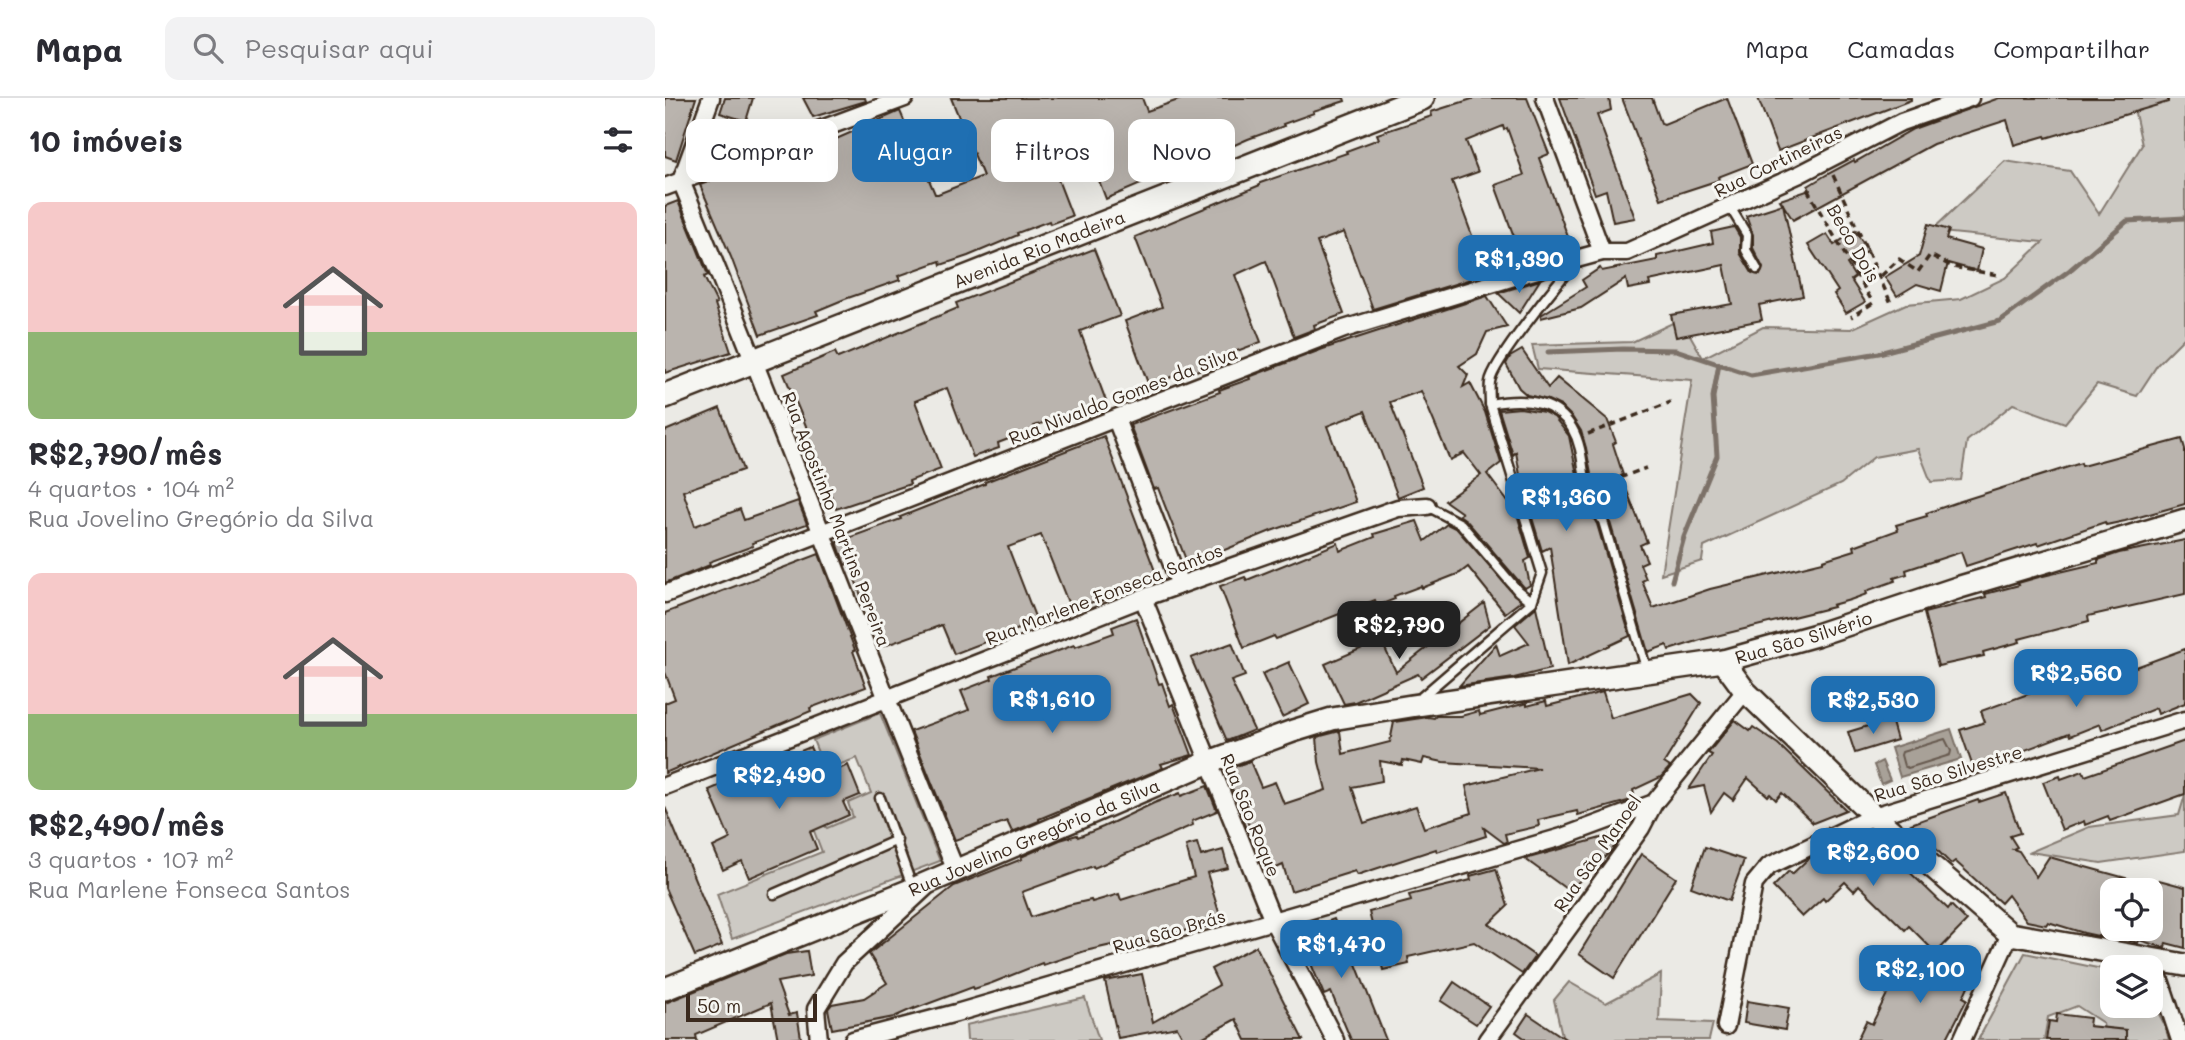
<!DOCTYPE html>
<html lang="pt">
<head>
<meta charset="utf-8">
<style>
	body { margin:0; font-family:Mali,sans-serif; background:#f2f2f3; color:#2b2b33; height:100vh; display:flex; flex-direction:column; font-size:26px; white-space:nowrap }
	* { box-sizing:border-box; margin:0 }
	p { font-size:23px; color:#7c7c81 }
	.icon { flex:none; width:38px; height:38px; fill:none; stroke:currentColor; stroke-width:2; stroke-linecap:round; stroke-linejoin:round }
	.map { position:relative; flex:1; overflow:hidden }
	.panel { display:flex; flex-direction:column; background:#fff; width:665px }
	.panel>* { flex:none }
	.hud { position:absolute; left:21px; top:21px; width:665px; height:63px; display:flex; gap:14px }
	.buttons { position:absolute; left:1435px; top:780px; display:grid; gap:14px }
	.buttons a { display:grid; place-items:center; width:63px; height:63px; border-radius:14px; background:#fff; box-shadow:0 7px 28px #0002; font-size:35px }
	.scale { position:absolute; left:21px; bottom:18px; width:131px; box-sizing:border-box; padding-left:7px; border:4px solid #3b2a1e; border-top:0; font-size:19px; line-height:24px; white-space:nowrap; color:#3b2a1e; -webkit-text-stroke:5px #f6f6f2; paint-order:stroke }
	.price { position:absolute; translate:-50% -60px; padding:0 16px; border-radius:14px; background:#1f6fb2; color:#fff; font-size:23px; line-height:46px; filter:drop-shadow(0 2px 4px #0008) }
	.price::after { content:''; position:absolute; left:50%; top:42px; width:21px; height:16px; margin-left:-10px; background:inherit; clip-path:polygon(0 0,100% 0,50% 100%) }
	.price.on { background:#222; color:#fff }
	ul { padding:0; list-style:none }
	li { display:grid; align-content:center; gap:14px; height:371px; padding:0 28px }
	li span { display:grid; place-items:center; height:217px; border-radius:14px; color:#555 }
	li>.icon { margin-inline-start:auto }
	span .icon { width:126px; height:126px; fill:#fffc; stroke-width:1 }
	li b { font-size:30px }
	h2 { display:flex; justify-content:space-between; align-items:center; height:84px; padding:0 28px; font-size:30px }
	.tag { padding:0 24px; border-radius:14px; background:#fff; box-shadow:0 7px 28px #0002; font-size:24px; line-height:63px }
	.tag.on { background:#1f6fb2; color:#fff }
	header { display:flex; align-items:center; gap:42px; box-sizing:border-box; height:98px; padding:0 35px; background:#fff; border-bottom:2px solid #e1e1e2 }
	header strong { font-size:33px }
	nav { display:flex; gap:38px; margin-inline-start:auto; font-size:24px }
	.search { width:490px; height:63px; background:#f2f2f3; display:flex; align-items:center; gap:18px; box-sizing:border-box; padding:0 24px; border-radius:14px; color:#7c7c81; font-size:26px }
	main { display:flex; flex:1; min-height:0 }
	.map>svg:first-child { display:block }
</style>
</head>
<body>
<header>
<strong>Mapa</strong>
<div class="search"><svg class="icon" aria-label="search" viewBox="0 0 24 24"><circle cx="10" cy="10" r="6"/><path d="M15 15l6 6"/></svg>Pesquisar aqui</div>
<nav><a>Mapa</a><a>Camadas</a><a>Compartilhar</a></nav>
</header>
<main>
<section class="panel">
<h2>10 imóveis<svg class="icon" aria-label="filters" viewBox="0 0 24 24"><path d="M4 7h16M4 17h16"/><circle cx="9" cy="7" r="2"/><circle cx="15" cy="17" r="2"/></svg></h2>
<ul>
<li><span style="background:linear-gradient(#f6c9c9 60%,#8fb573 0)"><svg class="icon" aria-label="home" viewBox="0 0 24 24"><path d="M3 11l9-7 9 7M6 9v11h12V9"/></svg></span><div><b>R$2,790/mês</b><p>4 quartos · 104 m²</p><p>Rua Jovelino Gregório da Silva</p></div></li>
<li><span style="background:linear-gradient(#f6c9c9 65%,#8fb573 0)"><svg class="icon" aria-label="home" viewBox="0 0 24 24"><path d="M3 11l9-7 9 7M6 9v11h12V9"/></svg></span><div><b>R$2,490/mês</b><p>3 quartos · 107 m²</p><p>Rua Marlene Fonseca Santos</p></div></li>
</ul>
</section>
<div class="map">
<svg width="1520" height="942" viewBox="0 0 1520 942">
	<rect width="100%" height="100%" fill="#ebeae5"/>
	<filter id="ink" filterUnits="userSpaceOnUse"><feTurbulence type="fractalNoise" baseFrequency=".0143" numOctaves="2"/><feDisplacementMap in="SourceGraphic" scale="14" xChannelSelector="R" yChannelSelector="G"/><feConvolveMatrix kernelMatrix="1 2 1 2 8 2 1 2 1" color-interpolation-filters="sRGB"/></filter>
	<g filter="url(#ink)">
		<g fill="#cdcac4" stroke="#847a71" stroke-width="2">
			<polygon points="1494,0 1520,0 1520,239 1493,266 1472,298 1432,286 1400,325 1348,306 1302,343 1296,382 1266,384 1253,351 1209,359 1176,386 1039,449 1037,463 996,476 1027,282 873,271 867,247 967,244 1016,221 1038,260 1098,229 1186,231 1241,206 1296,201 1340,180 1378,144 1266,133 1340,63 1405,73 1434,116 1477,47 1468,6"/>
			<polygon points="215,615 275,763 67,841 52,796 157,754 144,720 149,718 162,730 188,719 183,705 206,695 192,660 160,672 148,642"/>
			<polygon points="1520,697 1520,753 1436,765 1365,754 1424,729 1514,717"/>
			<polygon points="1360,855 1447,873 1447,908 1486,908 1486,902 1500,927 1504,942 1440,942 1438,925 1412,908 1383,919 1379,942 1313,942"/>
			<polygon points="996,876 994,923 1048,925 1044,942 898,942 889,902 904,884 941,905"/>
			<polygon points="420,900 434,942 302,942 301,927"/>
		</g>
		<g fill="#a8a198" stroke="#7c7167" stroke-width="2">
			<polygon points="1286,631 1296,661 1235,679 1226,650"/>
			<polygon points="1217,663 1225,682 1216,686 1209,667"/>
		</g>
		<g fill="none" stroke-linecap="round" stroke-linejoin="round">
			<polygon stroke="#675a4f" stroke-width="2" points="1280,641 1286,653 1285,657 1243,670 1239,668 1236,657 1237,654"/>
			<g stroke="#7c7167" stroke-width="5">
				<polyline points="883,254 958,251 1011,252 1086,277 1214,255 1335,223 1405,172 1462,123 1520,120"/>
				<polyline points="1007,483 1019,439 1052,358 1048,299 1054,266"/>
			</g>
		</g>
		<g fill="#bab4ae" stroke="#3b2a1e" stroke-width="2" fill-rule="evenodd">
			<polygon points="0,0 31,0 11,62 0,58"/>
			<polygon points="60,0 88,0 81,23 55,15"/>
			<polygon points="138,0 200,0 201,3 148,19"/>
			<polygon points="286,0 477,0 482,13 519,0 679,0 680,3 648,13 649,15 618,26 619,28 583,41 547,57 548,60 486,84 485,82 441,101 412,25 381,37 377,40 407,118 385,126 384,123 352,135 353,137 303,158 276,167 275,163 233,178 235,182 180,201 151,213 153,217 95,237 66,159 35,87 67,75 69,79 119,60 121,63 235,13 270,96 273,96 318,78"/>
			<polygon points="810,0 862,0 884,56 874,60 903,139 855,155 830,87 859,77 842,30 839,32 838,28 801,43 813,74 787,83 819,170 804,175 806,181 708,211 679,134 652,144 679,216 649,227 650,231 629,239 601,163 570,177 596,244 548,262 550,266 523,276 522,273 484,288 460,223 497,209 470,139 595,87 595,85 682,55 681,53 714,41 712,36 767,18 766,14"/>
			<polygon points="895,0 944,0 946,12 932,17 970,120 948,124 941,92 930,96"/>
			<polygon points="957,0 987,0 996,25 999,26 1062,0 1087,66 1053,79 1054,82 996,101"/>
			<polygon points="1093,0 1246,0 1246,2 1113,53"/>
			<polygon points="1334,0 1503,0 1503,4 1381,40 1380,38 1349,47 1342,22 1268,46 1128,122 1115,102 1145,92 1143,88 1161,77 1189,62 1190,64 1248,31"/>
			<polygon points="13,103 43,177 39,179 52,205 50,206 66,254 0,275 0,108"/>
			<polygon points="1118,106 1138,198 1094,207 1097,222 1011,239 1006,217 1067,206 1059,167 984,183 985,187 963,191 961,181 916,210 876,220 876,217 921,189 917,182 935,170 937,173 992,162 992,158 1048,145 1046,134 1069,129 1075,139 1075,155 1087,175 1095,177 1098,170 1088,150 1088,137 1081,118"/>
			<polygon points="1263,126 1284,132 1281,141 1317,151 1312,173 1283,165 1276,193 1252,186 1232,198 1220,179 1254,158"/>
			<polygon points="1190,133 1203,152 1182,166 1190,179 1186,182 1200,204 1181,215 1169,196 1173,193 1143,147 1162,136 1169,147"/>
			<polygon points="429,151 455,218 415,233 441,303 369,328 370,331 333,345 334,350 308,359 282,290 250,303 276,371 244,383 245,386 171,411 152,358 140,363 136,354 131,340 144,335 119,276 170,254 173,260 293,210 291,205"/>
			<polygon points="875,182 854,215 833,195"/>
			<polygon points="822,198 842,229 822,234 812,256 794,268 803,277 798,289 805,285 820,314 836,365 822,376 852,416 865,460 860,463 865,487 860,490 858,488 801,422 794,417 797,415 780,403 816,377 799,355 785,362 756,293 725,304 758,389 733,399 700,313 662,328 691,404 606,433 523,467 493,390 489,391 465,327 555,294 554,292 585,281 584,279 658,251"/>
			<polygon points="857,252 883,290 892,280 942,321 951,344 948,346 958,377 956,378 982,444 975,447 982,463 975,466 981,481 977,483 988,510 1045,491 1158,464 1158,462 1190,452 1189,448 1233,432 1231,427 1262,418 1261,415 1293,404 1416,365 1417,368 1517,341 1520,351 1520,406 1460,423 1441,427 1440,424 1373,447 1372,445 1301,468 1296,454 1241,472 1242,476 1229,480 1230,483 1201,493 1202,496 1185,502 1167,507 1168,509 1039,541 1004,552 1002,547 983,554 944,421 930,397 921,350 916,333 907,319 896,308 883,302 862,297 854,290 841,266 845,259"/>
			<polygon points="55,310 78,372 18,393 30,428 75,411 79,422 133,403 142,426 87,445 88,448 44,464 45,467 0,485 0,333"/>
			<polygon points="855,310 879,314 889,319 904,338 917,400 932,426 965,538 903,567 885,449 877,453 856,383 851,354 848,357 834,312"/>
			<polygon points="439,338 493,481 434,504 433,502 406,512 376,437 343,449 372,524 289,556 277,527 219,548 203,505 199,506 184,465 180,467 172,444 236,421 235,419 263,408 320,386 320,384"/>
			<polygon points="752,423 760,443 782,426 792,431 856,503 840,515 803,469 795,475 757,490 756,488 729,498 730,501 712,508 710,502 611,541 609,538 579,550 555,488 580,479 582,482 673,445 675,453 710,439 709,436"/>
			<polygon points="1520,442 1520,496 1423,518 1424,523 1354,541 1355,544 1318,554 1319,558 1273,568 1259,515 1321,499 1320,496 1354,487 1353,485 1374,479 1433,465 1433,462 1454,455"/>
			<polygon points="154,456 190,552 188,553 201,589 145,610 146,613 0,675 0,605 10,601 0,574 0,515"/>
			<polygon points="819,505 825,527 756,580 753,576 690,604 679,606 660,566 716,542 731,574"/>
			<polygon points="871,509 885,571 849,580 794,588 831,546 835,558 864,545 850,527"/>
			<polygon points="471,520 494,586 497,585 505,608 508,606 527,657 496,666 498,670 374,721 374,723 347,734 342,723 290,742 246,633 304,612 296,593 327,581 326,578 409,547 410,549 449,535 447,529"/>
			<polygon points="567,545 580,578 566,583 589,632 562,643 526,560"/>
			<polygon points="1520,551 1520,605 1493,616 1491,610 1437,632 1435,626 1405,638 1404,635 1309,672 1295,632 1320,624 1316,613 1374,592 1375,594 1403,584 1405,590 1461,567 1463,572"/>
			<polygon points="624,564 644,606 617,619 597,576"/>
			<path d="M938,594L946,620L1027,596L1036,605L999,665L1005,669L996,679L968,692L970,701L913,717L912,713L873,722L874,728L840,736L842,744L839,745L819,730L821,738L772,754L771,751L692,777L690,773L626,793L618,767L605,773L562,680L566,679L563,671L585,663L596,689L610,684L619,706L661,692L654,664L652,639L675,633L678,656L725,644L729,624L763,619L769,620L771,618H796L814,613L815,617L862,605V608L881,603L882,608ZM759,660L778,664L874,670L801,688L807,715L759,730L751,708L699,725L687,689L717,683L715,663L737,667L738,662L757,666Z"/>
			<polygon points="1226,621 1232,642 1190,655 1183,634"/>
			<polygon points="1070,622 1085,633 1088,629 1113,646 1181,712 1148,725 1117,695 1111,702 1105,696 1103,698 1083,680 1068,702 1059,695 1046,714 1039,688 1024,691 1047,657 1043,655"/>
			<polygon points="1520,643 1520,696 1445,723 1443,718 1420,727 1419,723 1397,732 1378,684 1395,678 1396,681 1418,673 1420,678"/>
			<polygon points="145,649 158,678 183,667 195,697 178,704 184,717 145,734 152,751 84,780 77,763 58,772 48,749 65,741 44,692"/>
			<polygon points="542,688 552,713 527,723 528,727 429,770 428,768 357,794 366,819 403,807 426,802 427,804 454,796 456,802 529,779 521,748 532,745 536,758 558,752 563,770 542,775 557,824 536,830 535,828 479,845 478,839 448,849 447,847 420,853 378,867 377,865 327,885 309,891 308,889 249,911 249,910 229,919 167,931 163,911 167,906 199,900 222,885 204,856 289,788 357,761 356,759 395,742 412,737 413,739 438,729 489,705 515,695 516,698"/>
			<path d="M1341,695L1355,735L1345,738L1352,749L1348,751L1354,753L1371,779L1384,759L1486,787V784L1493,786L1494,782L1520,789V850L1501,845L1500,850L1474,842L1473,845L1447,838V841L1419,835L1383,824L1381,827L1362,823L1343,797L1336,805L1290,763L1286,766L1246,726L1313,702L1314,704ZM1447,793H1486V831H1447Z"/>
			<polygon points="0,709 57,847 30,858 0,790"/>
			<polygon points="961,733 946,753 904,793 860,761"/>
			<polygon points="1209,735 1235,758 1232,762 1283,811 1286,807 1302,823 1271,855 1244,828 1240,832 1194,787 1189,793 1180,784 1160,803 1158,800 1137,819 1108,789 1124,773 1127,776 1143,761 1149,758 1156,765 1176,746 1182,753 1194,739"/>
			<polygon points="1040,749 1079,762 1064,803 1026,789"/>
			<polygon points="976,756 1011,780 949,880 914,856"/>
			<polygon points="831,771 843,808 824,826 870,858 857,876 809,844 743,859 744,866 718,872 704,814 746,803 744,797 806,782 805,778"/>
			<polygon points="669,821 685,863 689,861 721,942 686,942 666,894 659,897 642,856 638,858 636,855 629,836"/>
			<polygon points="591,848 638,942 581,942 571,921 533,942 519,942 512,929 453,940 440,883 477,876 488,924 554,887 546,871"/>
			<polygon points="142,853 146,878 112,884 124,917 132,915 136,940 113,942 106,905 31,937 32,942 0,942 0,905 121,856"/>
			<polygon points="1265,857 1307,880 1298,899 1302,901 1281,942 1192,942 1201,923 1207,926 1236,868 1254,877"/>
			<polygon points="789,884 824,908 811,926 776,903"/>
			<polygon points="1082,903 1124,910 1120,932 1079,925"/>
			<polygon points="863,916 902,942 862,942 851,934"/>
			<polygon points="1392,916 1425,920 1424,928 1461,932 1461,942 1381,942 1384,923 1391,924"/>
		</g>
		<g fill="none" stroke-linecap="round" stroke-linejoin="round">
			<defs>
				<g id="service">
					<polyline points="1065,109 1082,137 1081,152 1092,171"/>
					<path d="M825,306C866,298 904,304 915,351C919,369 919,388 926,405C929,411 934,417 938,423L982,573"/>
					<polyline points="762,408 796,426 853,493 867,504"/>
					<path d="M753,602L867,504L877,475L825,306C825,299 824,291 825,284C827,265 896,180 912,163"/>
					<polyline points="215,700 248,791"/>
					<polyline points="109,796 232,742"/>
				</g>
				<g id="minor">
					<path d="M46,0L16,83C111,312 197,544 291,773"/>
					<polyline points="880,0 937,154"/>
					<polyline points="0,89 240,0"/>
					<polyline points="451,321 515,487"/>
					<polyline points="0,496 679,231 882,169 937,154 962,154 1135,76 1236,24 1305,0"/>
					<polyline points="478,500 608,823 670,942"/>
					<polyline points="0,688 478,500 733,410 762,408"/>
					<polyline points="1488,861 1515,942"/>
					<polyline points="1061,928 1089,786 1104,768 1209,718 1520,622"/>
					<polyline points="154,942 151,911 179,865 261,789"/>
					<polyline points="188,942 291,915 897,739 989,705"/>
					<polyline points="822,942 976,730 989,705 1080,593"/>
					<polyline points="1297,942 1345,836"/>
				</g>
				<g id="tertiary">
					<polyline points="1058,563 1080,593 1209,718 1345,836 1520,867"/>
					<path id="s1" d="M0,891L248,791L544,664L628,633L667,621L746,608L1058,563L1151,537L1295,489L1520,422"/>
				</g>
				<g id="secondary">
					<path id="s2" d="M0,298L757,0"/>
				</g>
			</defs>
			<use href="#service" stroke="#3b2a1e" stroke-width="13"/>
			<use href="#minor" stroke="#3b2a1e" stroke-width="21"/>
			<use href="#tertiary" stroke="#3b2a1e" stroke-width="26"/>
			<use href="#secondary" stroke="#3b2a1e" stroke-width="28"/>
			<g stroke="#3b2a1e" stroke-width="3.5" stroke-dasharray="7 5" stroke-linecap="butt">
				<polyline points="1168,77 1226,205"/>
				<polyline points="1142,91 1208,205 1186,219"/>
				<polyline points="1216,178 1234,161 1253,174 1265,157 1288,169 1333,177"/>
				<polyline points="923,336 1006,304"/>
				<polyline points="932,385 938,386 981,370"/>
			</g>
			<use href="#service" stroke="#f6f6f2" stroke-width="8"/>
			<use href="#minor" stroke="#f6f6f2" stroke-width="16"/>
			<use href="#tertiary" stroke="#f6f6f2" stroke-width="21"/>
			<use href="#secondary" stroke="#f6f6f2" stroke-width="23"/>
		</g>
	</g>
	<g text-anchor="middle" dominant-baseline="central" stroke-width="6" stroke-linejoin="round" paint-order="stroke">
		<g font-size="18" fill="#3b2a1e" stroke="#f6f6f2">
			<text transform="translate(1113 63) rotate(-26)">Rua Cortineiras</text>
			<text transform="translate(1189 145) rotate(60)">Beco Dois</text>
			<text stroke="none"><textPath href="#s2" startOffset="402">Avenida Rio Madeira</textPath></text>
			<text transform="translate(458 297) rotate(-21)">Rua Nivaldo Gomes da Silva</text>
			<text transform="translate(172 421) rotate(69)">Rua Agostinho Martins Pereira</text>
			<text transform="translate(439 496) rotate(-21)">Rua Marlene Fonseca Santos</text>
			<text stroke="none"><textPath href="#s1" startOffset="1199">Rua São Silvério</textPath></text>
			<text transform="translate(1283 675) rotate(-17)">Rua São Silvestre</text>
			<text transform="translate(586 717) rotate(68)">Rua São Roque</text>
			<text stroke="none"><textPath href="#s1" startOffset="399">Rua Jovelino Gregório da Silva</textPath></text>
			<text transform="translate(932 755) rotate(-55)">Rua São Manoel</text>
			<text transform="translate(504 833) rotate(-16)">Rua São Brás</text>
		</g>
	</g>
</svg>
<div class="buttons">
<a><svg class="icon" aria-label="locate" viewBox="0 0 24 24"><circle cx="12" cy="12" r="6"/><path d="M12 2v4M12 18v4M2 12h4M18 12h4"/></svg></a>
<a><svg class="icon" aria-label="layers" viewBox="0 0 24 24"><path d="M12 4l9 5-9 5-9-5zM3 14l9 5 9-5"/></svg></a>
</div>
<div class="scale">50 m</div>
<b class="price" style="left:854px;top:197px">R$1,390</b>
<b class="price" style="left:901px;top:435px">R$1,360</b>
<b class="price on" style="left:734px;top:563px">R$2,790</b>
<b class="price" style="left:1411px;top:611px">R$2,560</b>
<b class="price" style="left:387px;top:637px">R$1,610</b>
<b class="price" style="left:1208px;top:638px">R$2,530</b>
<b class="price" style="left:114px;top:713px">R$2,490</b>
<b class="price" style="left:1208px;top:790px">R$2,600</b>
<b class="price" style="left:676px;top:882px">R$1,470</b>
<b class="price" style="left:1255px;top:907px">R$2,100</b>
<div class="hud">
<a class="tag">Comprar</a>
<a class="tag on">Alugar</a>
<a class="tag">Filtros</a>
<a class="tag">Novo</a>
</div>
</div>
</main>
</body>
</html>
